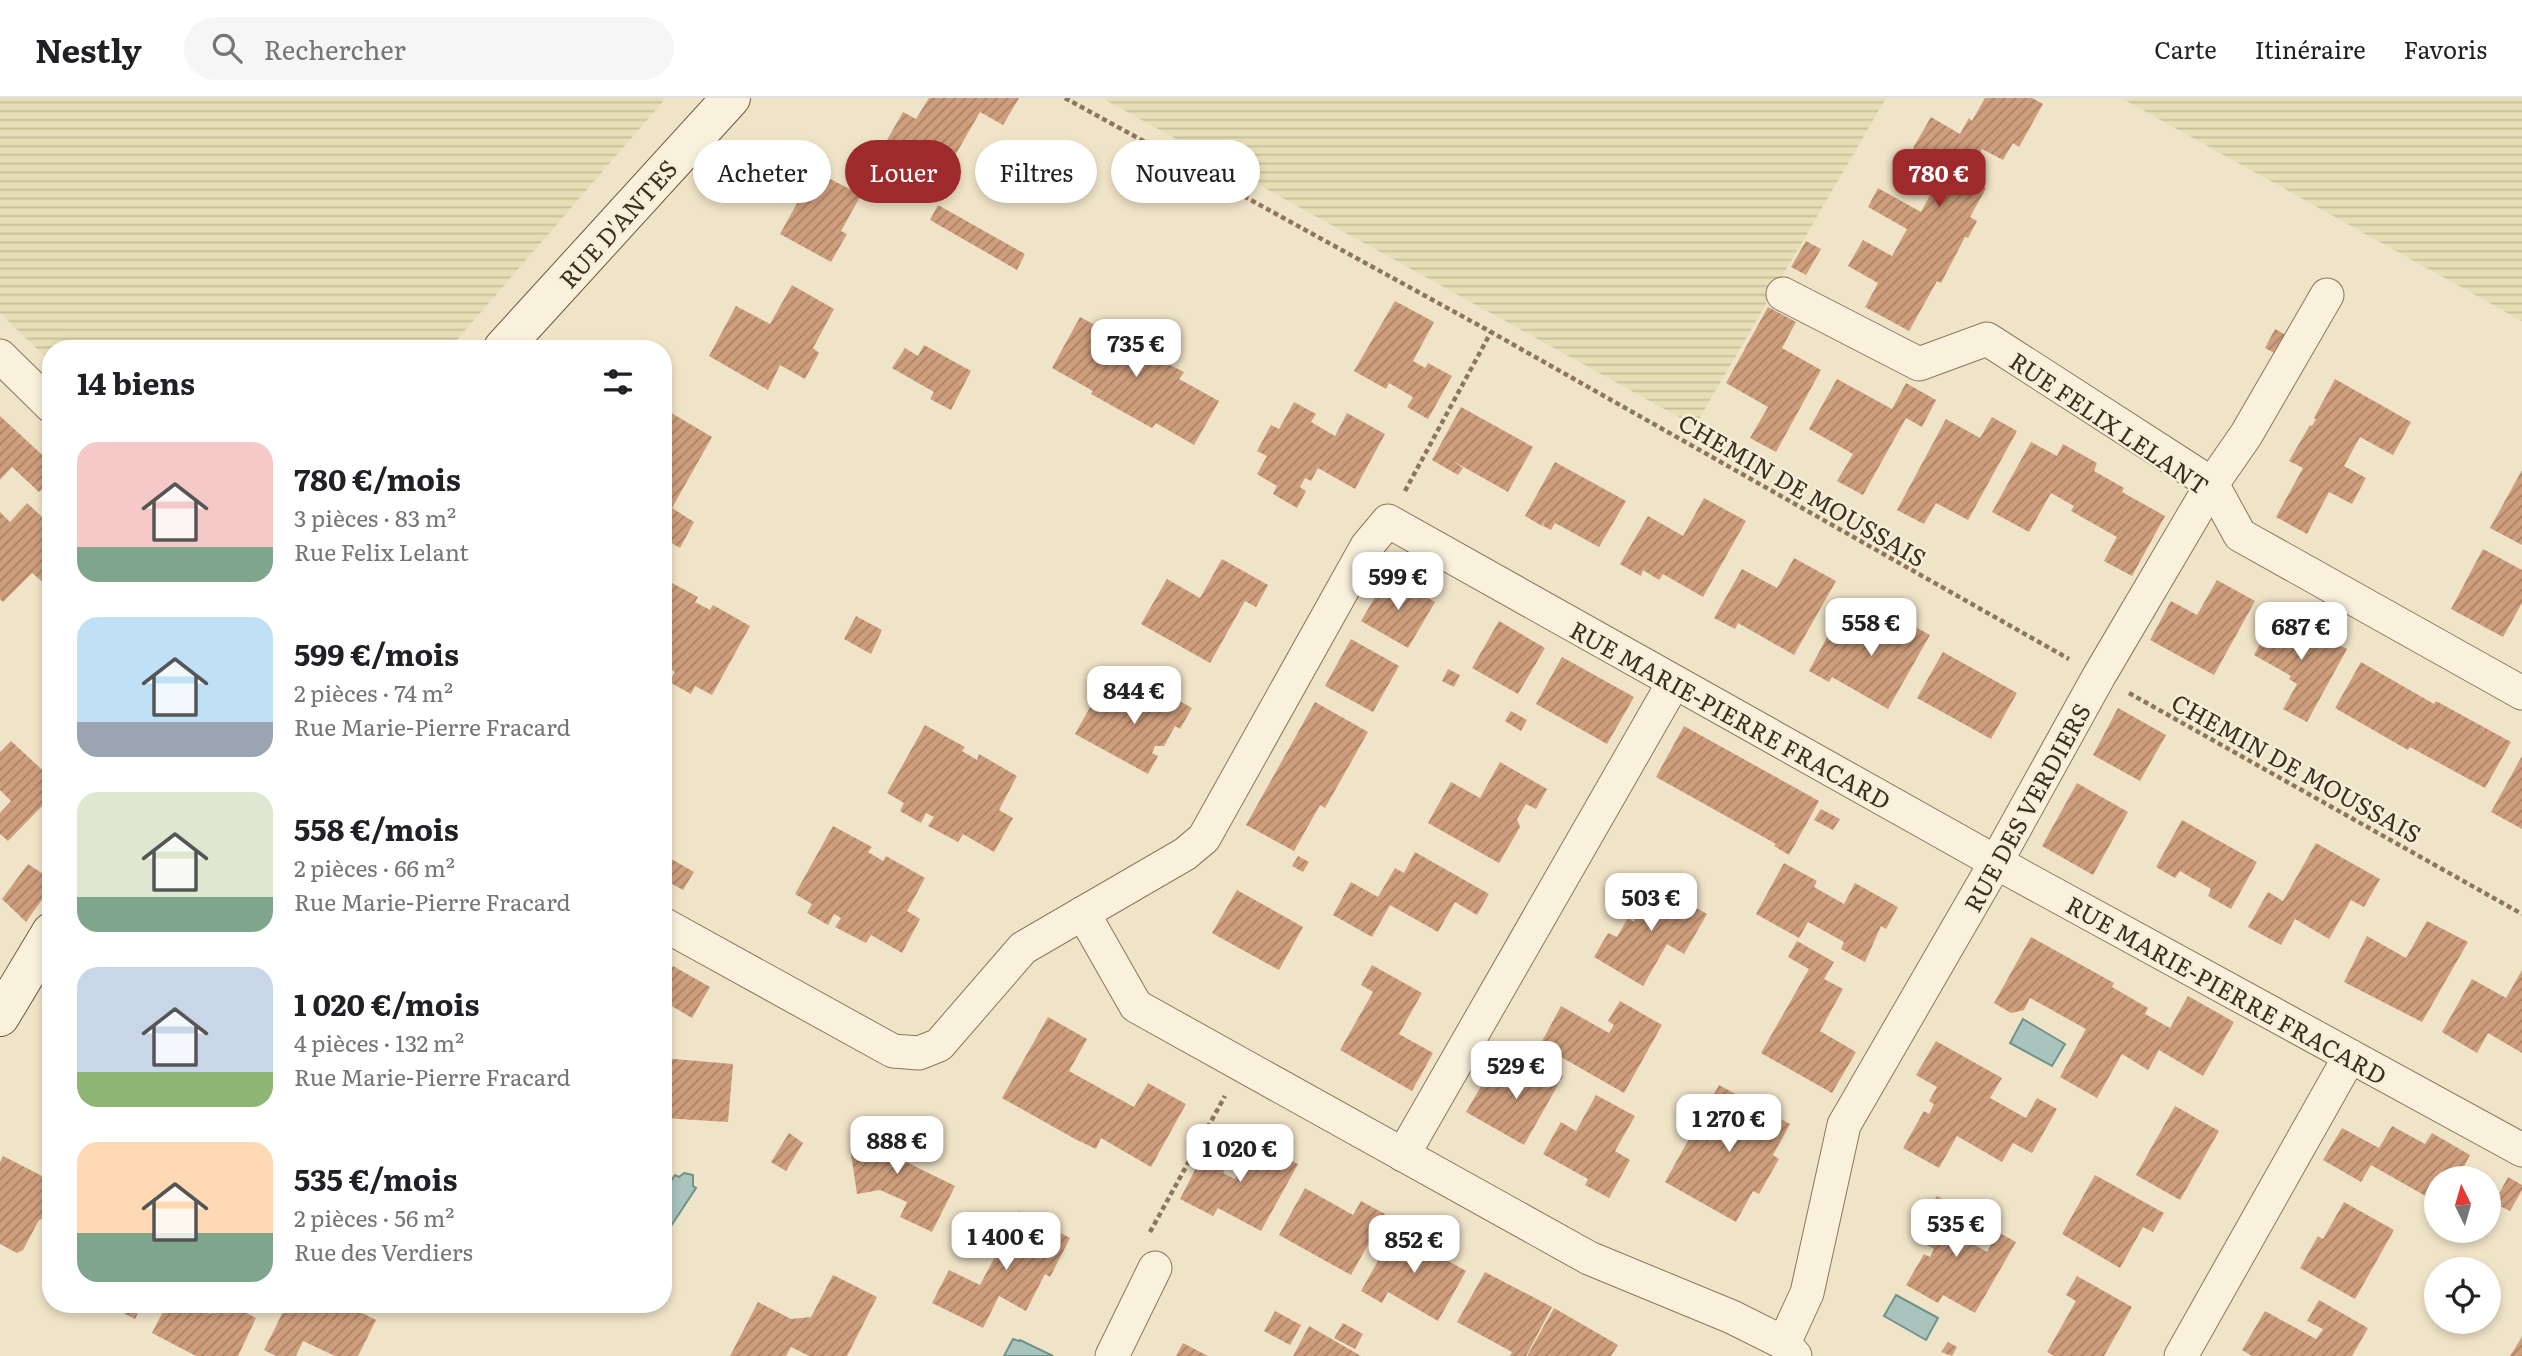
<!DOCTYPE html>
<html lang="fr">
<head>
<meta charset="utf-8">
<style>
	body { margin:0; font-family:Literata,serif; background:#f6f6f6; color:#202124; height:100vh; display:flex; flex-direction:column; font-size:26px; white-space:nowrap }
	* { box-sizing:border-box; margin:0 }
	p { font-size:23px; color:#757577 }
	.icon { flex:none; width:38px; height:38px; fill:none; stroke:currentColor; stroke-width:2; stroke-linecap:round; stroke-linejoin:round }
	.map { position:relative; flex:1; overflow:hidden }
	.panel { position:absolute; left:42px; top:242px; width:630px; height:973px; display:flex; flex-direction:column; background:#fff; border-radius:28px; box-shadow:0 4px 10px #0003 }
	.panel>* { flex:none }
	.hud { position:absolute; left:693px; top:42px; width:665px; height:63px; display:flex; gap:14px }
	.needle { width:46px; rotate:355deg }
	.tools { position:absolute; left:2424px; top:1068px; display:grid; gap:14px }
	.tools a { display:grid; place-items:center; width:77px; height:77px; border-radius:50%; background:#fff; box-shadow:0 4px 10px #0003; font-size:35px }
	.price { position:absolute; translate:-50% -60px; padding:0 16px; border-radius:14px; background:#fff; color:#222; font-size:23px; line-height:46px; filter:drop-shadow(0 2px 4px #0008) }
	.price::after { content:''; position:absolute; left:50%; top:42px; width:21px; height:16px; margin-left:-10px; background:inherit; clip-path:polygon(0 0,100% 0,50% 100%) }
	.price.selected { background:#9e2a2b; color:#fff }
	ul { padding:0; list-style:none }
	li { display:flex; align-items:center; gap:21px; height:175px; padding:0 35px }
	li span { display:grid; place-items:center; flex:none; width:196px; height:140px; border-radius:21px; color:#555 }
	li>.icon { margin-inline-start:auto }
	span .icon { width:84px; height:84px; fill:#fffc; stroke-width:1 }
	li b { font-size:30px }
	h2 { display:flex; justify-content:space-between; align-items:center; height:84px; padding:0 35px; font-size:30px }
	.chip { padding:0 24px; border-radius:32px; background:#fff; box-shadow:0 4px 10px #0003; font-size:24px; line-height:63px }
	.chip.selected { background:#9e2a2b; color:#fff }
	header { display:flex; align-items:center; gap:42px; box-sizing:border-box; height:98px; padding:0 35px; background:#fff; border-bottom:2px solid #e0e0e0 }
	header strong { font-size:33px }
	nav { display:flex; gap:38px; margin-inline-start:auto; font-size:24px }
	.search { width:490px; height:63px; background:#f6f6f6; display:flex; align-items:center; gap:18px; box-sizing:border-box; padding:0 24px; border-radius:38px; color:#757577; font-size:26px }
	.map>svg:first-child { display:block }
</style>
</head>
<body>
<header>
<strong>Nestly</strong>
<div class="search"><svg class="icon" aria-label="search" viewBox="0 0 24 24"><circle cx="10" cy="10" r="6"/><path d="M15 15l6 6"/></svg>Rechercher</div>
<nav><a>Carte</a><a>Itinéraire</a><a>Favoris</a></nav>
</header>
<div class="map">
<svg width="2522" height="1258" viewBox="0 0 2522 1258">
	<defs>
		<pattern id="farmland-rules" width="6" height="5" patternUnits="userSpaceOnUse" patternTransform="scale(1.75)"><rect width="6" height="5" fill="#e6deb5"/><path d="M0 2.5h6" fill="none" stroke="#c6bf9b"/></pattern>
		<pattern id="building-hatch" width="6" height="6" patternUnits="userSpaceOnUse" patternTransform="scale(1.75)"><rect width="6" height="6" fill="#cf9f7d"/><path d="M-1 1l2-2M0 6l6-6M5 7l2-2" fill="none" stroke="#a98266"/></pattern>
	</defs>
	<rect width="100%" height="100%" fill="#f0e4c8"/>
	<g fill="url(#farmland-rules)">
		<polygon points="0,0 666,0 450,250 51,250 51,264 0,215"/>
		<polygon points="1102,0 1886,0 1695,328"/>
		<polygon points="2121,0 2522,0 2522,223"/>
	</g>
	<g fill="#a9c4bc" stroke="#6f938a" stroke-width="2">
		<polygon points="2023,921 2065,946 2052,968 2010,945"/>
		<polygon points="684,1075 693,1077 693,1088 696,1090 671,1128 663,1124 663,1095 675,1077 679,1079"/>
		<polygon points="1896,1197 1938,1220 1926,1242 1884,1218"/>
		<polygon points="1013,1241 1019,1243 1020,1242 1053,1258 1004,1258"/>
	</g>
	<g fill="url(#building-hatch)">
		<polygon points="929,0 1019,0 1003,27 980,14 941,82 883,49 903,14 916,21"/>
		<polygon points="1985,0 2032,0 2043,6 2019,49 2013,45 2003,62 1982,51 1966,79 1986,90 1970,119 1977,123 1968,140 1965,139 1941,185 1937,183 1909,233 1865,209 1878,185 1848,168 1863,142 1892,158 1907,131 1868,109 1878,90 1921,114 1946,68 1913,50 1931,19 1960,36 1969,20 1972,23"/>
		<polygon points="815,73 861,97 841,133 847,136 831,164 780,136"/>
		<polygon points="938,107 1025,156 1017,172 930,122"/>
		<polygon points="1806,143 1821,151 1806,177 1791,169"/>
		<polygon points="792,187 834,211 813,250 819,255 805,281 780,267 768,292 709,258 736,208 770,226"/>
		<polygon points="1395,203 1434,224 1413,263 1425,270 1428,265 1452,278 1428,321 1407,309 1413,299 1389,285 1386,291 1354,273"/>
		<polygon points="1768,209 1796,224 1782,250 1821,272 1776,354 1750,340 1768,309 1726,285"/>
		<polygon points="1080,219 1143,253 1156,230 1180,243 1168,266 1184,274 1179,281 1219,303 1194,347 1156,325 1152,330 1091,296 1093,293 1052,270"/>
		<polygon points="2275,231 2286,237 2276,256 2265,250"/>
		<polygon points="924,247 971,273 951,312 930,301 934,294 892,270 905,250 918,258"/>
		<polygon points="1837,281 1892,311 1906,285 1936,302 1922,329 1906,320 1863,397 1837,383 1853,356 1809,331"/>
		<polygon points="2335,281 2411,324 2393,357 2360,339 2344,368 2366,380 2352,406 2329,394 2307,436 2276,419 2303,370 2289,363 2310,327 2312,328 2316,321 2314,320"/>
		<polygon points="1294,304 1316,316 1311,324 1335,338 1347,315 1385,336 1355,391 1318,370 1311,383 1305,380 1300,389 1306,393 1297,410 1273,396 1277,388 1257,376 1267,358 1257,353 1271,327 1279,331"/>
		<polygon points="1461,309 1533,349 1508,394 1453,363 1463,370 1458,377 1432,362"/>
		<polygon points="663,310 712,339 672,410 663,405"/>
		<polygon points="0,318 51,365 51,383 39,394 12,369 0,382"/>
		<polygon points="1992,319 2017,333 1968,422 1936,405 1924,426 1897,412 1946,321 1980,340"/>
		<polygon points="2031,344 2057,358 2063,346 2097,365 2094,373 2124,390 2122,394 2165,418 2132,478 2104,463 2117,439 2071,413 2074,408 2051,395 2029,434 1992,414"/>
		<polygon points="1555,364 1626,403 1599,449 1555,425 1551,432 1543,428 1546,420 1542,428 1525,418"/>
		<polygon points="2522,372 2522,447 2490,430"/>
		<polygon points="1704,400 1746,423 1703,499 1663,476 1659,482 1643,472 1641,478 1620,466 1648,418 1683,438"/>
		<polygon points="27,405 51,427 51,491 32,475 3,504 0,501 0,414 10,424"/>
		<polygon points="672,410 694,424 680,450 663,440 663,426"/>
		<polygon points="2483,451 2522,472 2522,505 2503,539 2451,511"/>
		<polygon points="1794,460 1836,483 1794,557 1738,525 1735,531 1714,520 1742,471 1777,490"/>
		<polygon points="1222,461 1268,487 1256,509 1245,503 1210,565 1141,526 1167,481 1200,500"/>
		<polygon points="1388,477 1435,504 1408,550 1361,523"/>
		<polygon points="663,480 698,499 695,504 710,512 713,507 750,528 712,597 695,588 691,596 669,584 675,574 668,570 663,578"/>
		<polygon points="2217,482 2255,503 2214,577 2150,542 2171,503 2197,517"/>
		<polygon points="1888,514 1930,537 1888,611 1832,579 1829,584 1809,573 1835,524 1871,544"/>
		<polygon points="2277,515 2347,551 2307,624 2283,611 2297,586 2289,581 2291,578 2254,557"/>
		<polygon points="856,518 882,532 871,556 844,541"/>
		<polygon points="1499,523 1545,550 1518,596 1472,570"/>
		<polygon points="1351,541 1399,568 1373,614 1325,588"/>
		<polygon points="1943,554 2017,595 1991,641 1917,600"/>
		<polygon points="1562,559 1634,599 1607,646 1536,606"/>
		<polygon points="2361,564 2434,606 2436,603 2511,644 2485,690 2410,649 2408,652 2335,610"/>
		<polygon points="1448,571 1460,577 1454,589 1442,583"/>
		<polygon points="1146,584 1192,610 1180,631 1175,628 1164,648 1155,648 1152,655 1158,658 1148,676 1075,636 1097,597 1129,615"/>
		<polygon points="1315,604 1368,634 1325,710 1320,707 1294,753 1246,727"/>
		<polygon points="2118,610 2166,637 2140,683 2093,657"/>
		<polygon points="1511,613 1527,622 1521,633 1505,623"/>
		<polygon points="925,627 965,649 962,653 977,662 979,656 1017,678 999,712 1013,720 994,754 963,736 958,744 928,728 934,719 926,715 921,725 900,713 904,705 887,695"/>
		<polygon points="1684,628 1819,703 1789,757 1774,748 1776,746 1656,679"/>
		<polygon points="11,643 51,680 51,713 44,706 8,743 0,736 0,715 11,703 0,692 0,654"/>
		<polygon points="2522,658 2522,731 2491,714"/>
		<polygon points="1500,664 1547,691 1536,711 1526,706 1517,721 1520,729 1499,765 1428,725 1451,684 1480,700"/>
		<polygon points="2077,685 2128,714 2093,777 2042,748"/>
		<polygon points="1821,711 1840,721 1833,732 1814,722"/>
		<polygon points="2182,722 2257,764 2231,811 2208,798 2211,791 2180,773 2175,780 2156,769"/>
		<polygon points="833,728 872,749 868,754 883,763 886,758 925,780 907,813 920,821 902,855 871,837 866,845 835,829 841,820 834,816 828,827 807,815 812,806 795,796"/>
		<polygon points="2316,745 2380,781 2364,809 2351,802 2329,841 2295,821 2281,847 2248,829 2268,794 2283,803"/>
		<polygon points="1415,754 1489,796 1477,817 1455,804 1438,834 1390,807 1372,839 1333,817 1351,784 1378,799 1395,770 1404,775"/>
		<polygon points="1298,758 1309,764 1303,774 1292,768"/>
		<polygon points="668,759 694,774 683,792 663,781 663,768"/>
		<polygon points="1784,765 1817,783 1814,789 1844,806 1855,785 1898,809 1886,831 1881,828 1865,864 1841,851 1844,844 1808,824 1799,840 1756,816"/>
		<polygon points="28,766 51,781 51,789 26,824 2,801"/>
		<polygon points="1646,781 1707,816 1684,856 1667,846 1643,888 1594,859 1608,835 1617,839 1628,820 1634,824 1644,805 1635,800"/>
		<polygon points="1237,792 1303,829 1279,872 1212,835"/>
		<polygon points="2427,823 2468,844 2422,924 2344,884 2367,838 2406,860"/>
		<polygon points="2031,839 2114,885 2112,889 2148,910 2145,916 2170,930 2188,898 2234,924 2203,978 2159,952 2148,972 2122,956 2097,1000 2060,979 2086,931 2030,900 2024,912 2011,915 1994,905"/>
		<polygon points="1797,843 1834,864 1824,881 1843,891 1820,933 1856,954 1832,995 1761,955 1809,871 1788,859"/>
		<polygon points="1372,867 1422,895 1399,936 1433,955 1412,993 1340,952 1373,894 1361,887"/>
		<polygon points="673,868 710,889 692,920 663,903 663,884"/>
		<polygon points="2522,872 2522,955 2488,935 2477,955 2442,934 2472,881 2506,900"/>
		<polygon points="1620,903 1662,927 1624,995 1540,947 1561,908 1609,935 1614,927 1608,923"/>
		<polygon points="1048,919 1087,941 1069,973 1134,1009 1148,985 1186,1006 1151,1069 1101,1040 1096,1051 1075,1041 1002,1000"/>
		<polygon points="1936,943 2002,980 1990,1000 2026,1020 2037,1000 2057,1011 2032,1055 2013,1045 2002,1064 1957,1038 1939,1070 1903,1050 1924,1013 1929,1016 1934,1006 1929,1003 1937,989 1916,977"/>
		<polygon points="663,960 733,966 728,1024 663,1020"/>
		<polygon points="1531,960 1563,978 1524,1047 1466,1014 1487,978 1512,992"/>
		<polygon points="1719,987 1790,1026 1773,1057 1779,1061 1759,1096 1753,1093 1736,1124 1665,1084"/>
		<polygon points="1596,997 1635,1018 1615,1053 1630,1062 1609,1100 1585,1087 1588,1081 1543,1056 1561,1024 1576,1033"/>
		<polygon points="2175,1008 2219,1033 2180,1102 2136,1077"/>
		<polygon points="865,1020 902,1038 892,1057 955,1088 932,1134 900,1119 907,1104 880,1092 857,1096 850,1049"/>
		<polygon points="2392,1028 2425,1046 2432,1035 2470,1057 2458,1080 2436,1080 2436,1104 2371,1067 2361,1084 2323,1062 2342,1030 2379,1050"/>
		<polygon points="789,1035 803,1045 786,1073 771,1064"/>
		<polygon points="1210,1043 1233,1056 1223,1075 1235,1081 1255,1043 1298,1066 1261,1133 1218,1110 1213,1118 1180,1101"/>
		<polygon points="3,1058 44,1079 51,1066 51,1109 46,1119 39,1122 23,1152 17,1155 0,1146 0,1064"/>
		<polygon points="2095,1077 2164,1115 2153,1134 2143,1129 2120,1170 2062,1136"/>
		<polygon points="2508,1079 2522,1087 2522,1092 2510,1113 2494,1105"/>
		<polygon points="1305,1090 1353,1117 1361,1103 1385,1116 1351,1177 1279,1137"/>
		<polygon points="1937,1098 1969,1117 1958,1137 1987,1154 1998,1134 2016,1144 1975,1215 1943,1197 1938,1205 1906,1187 1924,1156 1930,1159 1934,1151 1913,1139"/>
		<polygon points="2344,1104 2394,1132 2355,1201 2300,1170 2318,1138 2323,1141"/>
		<polygon points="1019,1113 1070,1140 1050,1179 1045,1176 1026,1213 999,1198 983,1230 932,1205 949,1172 980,1187"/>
		<polygon points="1400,1124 1419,1134 1413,1143 1466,1173 1438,1223 1388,1194 1382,1205 1361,1193"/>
		<polygon points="1485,1174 1552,1209 1526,1258 1510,1258 1512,1254 1457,1224"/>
		<polygon points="833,1177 877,1199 847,1258 809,1258 791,1249 786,1258 730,1258 758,1204 791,1221 811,1219"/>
		<polygon points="2077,1178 2132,1209 2104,1258 2054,1258 2047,1254 2076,1203 2066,1197"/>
		<polygon points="2319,1202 2368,1230 2352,1258 2252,1258 2242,1252 2265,1213 2316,1241 2323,1231 2307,1223"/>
		<polygon points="105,1206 143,1206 135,1221"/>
		<polygon points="167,1206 191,1206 211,1216 218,1206 234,1215 237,1210 256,1220 238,1258 196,1258 152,1235"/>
		<polygon points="287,1206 344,1206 376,1222 358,1258 335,1258 303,1243 296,1258 276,1258 264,1252"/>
		<polygon points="1554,1210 1618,1247 1611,1258 1527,1258"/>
		<polygon points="1275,1213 1301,1227 1290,1247 1264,1233"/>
		<polygon points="1343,1225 1363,1236 1355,1251 1334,1240"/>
		<polygon points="1309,1228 1361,1258 1293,1258"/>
		<polygon points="2522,1238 2522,1258 2510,1258 2520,1242"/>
		<polygon points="1948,1244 1957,1249 1952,1258 1941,1254"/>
		<polygon points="1183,1245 1208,1258 1176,1258"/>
	</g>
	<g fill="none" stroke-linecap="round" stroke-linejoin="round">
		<defs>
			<g id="street">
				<polyline points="1783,196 1919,266 1987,241 2212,386 2240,437 2522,595"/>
				<polyline points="0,258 51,308"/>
				<polyline points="1083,815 1136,908 1589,1160 1732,1219 1784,1245 1795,1258"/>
				<polyline points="663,826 893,953 919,955 939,947 1023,850 1185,756 1204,740 1367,448 1388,423 2019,777 2522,1052"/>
				<polyline points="1403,1057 1674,584"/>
				<polyline points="1784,1245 1807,1195 1844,1027 1996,764 2099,578 2212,386 2246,337 2327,197"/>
				<polyline points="1112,1258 1155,1170"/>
				<polyline points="2181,1258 2350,958"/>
			</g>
			<g id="secondary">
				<polyline points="503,250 731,0"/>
				<polyline points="0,919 51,834"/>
			</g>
		</defs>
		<use href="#street" stroke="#8d765c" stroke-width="35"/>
		<use href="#secondary" stroke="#6f573f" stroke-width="40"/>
		<g stroke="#8d765c" stroke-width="4.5" stroke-dasharray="5 3.5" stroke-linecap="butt">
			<polyline points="1065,0 1491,234 2069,561"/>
			<polyline points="1405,393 1491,234"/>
			<polyline points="2129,595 2522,816"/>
			<polyline points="1150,1134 1225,998"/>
		</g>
		<use href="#street" stroke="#faf1dc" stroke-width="33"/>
		<use href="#secondary" stroke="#faf1dc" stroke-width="38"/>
	</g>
	<g text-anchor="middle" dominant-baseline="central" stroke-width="5" stroke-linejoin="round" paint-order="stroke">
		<g font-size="24" fill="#3d2e20" stroke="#f7eed8">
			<text transform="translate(617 125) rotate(-48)">RUE D'ANTES</text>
			<text transform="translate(2110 324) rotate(34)">RUE FELIX LELANT</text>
			<text transform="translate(1803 391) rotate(30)">CHEMIN DE MOUSSAIS</text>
			<text transform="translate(1731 616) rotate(29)">RUE MARIE-PIERRE FRACARD</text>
			<text transform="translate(2297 669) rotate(29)">CHEMIN DE MOUSSAIS</text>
			<text transform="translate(2026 709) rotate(-61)">RUE DES VERDIERS</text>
			<text transform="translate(2227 891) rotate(29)">RUE MARIE-PIERRE FRACARD</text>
		</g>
	</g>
</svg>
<div class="tools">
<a><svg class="needle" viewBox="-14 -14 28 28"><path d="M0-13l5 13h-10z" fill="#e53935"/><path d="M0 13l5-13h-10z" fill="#757577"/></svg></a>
<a><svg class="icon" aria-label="locate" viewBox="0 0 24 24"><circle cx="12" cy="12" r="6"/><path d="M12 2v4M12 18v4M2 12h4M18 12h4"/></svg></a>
</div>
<b class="price selected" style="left:1939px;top:111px">780 €</b>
<b class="price" style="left:1136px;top:281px">735 €</b>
<b class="price" style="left:1398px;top:514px">599 €</b>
<b class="price" style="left:1871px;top:560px">558 €</b>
<b class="price" style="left:2301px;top:564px">687 €</b>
<b class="price" style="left:1134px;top:628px">844 €</b>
<b class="price" style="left:1651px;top:835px">503 €</b>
<b class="price" style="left:1516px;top:1003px">529 €</b>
<b class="price" style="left:1729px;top:1056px">1 270 €</b>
<b class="price" style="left:897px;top:1078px">888 €</b>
<b class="price" style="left:1240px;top:1086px">1 020 €</b>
<b class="price" style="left:1956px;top:1161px">535 €</b>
<b class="price" style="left:1006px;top:1174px">1 400 €</b>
<b class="price" style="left:1414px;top:1177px">852 €</b>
<div class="hud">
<a class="chip">Acheter</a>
<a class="chip selected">Louer</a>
<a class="chip">Filtres</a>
<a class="chip">Nouveau</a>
</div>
<section class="panel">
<h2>14 biens<svg class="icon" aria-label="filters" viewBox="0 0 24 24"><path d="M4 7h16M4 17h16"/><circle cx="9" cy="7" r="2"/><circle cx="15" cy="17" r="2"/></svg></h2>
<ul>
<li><span style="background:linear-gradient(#f6c9c9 75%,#7fa58c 0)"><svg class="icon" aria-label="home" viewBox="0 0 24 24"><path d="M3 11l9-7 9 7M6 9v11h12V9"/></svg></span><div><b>780 €/mois</b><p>3 pièces · 83 m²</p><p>Rue Felix Lelant</p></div></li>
<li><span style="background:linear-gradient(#bfe0f5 75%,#9aa5b1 0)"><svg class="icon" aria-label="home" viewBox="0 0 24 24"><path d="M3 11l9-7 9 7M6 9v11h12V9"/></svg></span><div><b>599 €/mois</b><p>2 pièces · 74 m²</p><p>Rue Marie-Pierre Fracard</p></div></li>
<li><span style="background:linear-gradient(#dfe7d0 75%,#7fa58c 0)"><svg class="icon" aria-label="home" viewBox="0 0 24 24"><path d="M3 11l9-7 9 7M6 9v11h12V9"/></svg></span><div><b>558 €/mois</b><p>2 pièces · 66 m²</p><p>Rue Marie-Pierre Fracard</p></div></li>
<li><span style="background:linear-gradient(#c9d6e8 75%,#8fb573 0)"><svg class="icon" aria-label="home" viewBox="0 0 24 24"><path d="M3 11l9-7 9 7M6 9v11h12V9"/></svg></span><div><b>1 020 €/mois</b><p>4 pièces · 132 m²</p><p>Rue Marie-Pierre Fracard</p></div></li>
<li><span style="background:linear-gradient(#ffd9b3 65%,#7fa58c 0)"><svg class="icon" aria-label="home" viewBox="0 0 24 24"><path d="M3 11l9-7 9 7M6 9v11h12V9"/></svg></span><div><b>535 €/mois</b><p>2 pièces · 56 m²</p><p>Rue des Verdiers</p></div></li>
</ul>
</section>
</div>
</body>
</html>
